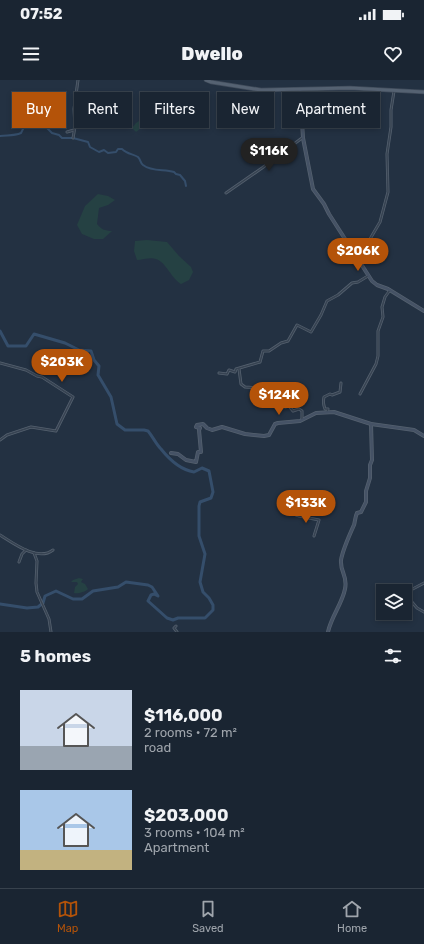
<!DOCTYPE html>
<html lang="en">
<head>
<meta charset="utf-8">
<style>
	body { margin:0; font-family:Rubik,sans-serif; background:#232d3a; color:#f1f3f6; height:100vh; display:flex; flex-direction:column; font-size:15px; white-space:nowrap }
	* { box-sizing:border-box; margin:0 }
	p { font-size:13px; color:#9fa5ac }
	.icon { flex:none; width:22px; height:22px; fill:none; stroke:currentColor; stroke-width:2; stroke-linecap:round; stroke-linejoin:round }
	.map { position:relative; height:552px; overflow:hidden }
	.details { display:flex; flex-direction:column; background:#1a2532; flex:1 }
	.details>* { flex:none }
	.hud { position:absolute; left:12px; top:12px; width:400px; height:36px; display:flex; gap:8px }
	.controls { position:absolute; left:376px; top:504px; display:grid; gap:8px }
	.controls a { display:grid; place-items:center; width:36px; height:36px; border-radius:0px; background:#1a2532; box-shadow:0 2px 6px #0003,0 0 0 1px #38424d; font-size:20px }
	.price { position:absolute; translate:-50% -34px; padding:0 9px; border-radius:14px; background:#b45309; color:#fff; font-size:13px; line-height:26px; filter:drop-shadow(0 1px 2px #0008) }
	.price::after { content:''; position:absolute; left:50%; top:24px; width:12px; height:9px; margin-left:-6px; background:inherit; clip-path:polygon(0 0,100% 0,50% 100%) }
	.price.active { background:#222; color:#fff }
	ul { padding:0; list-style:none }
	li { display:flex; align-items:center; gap:12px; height:100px; padding:0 20px }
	li span { display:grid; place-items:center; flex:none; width:112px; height:80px; border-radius:0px; color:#555 }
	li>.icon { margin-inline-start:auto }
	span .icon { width:48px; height:48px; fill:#fffc; stroke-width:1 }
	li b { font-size:17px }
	h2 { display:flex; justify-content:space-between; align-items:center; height:48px; padding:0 20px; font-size:17px }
	.pill { padding:0 14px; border-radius:0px; background:#1a2532; box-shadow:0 2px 6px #0003,0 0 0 1px #38424d; font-size:14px; line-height:36px }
	.pill.active { background:#b45309; color:#fff }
	.status { display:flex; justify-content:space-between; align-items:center; height:28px; padding:0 20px; background:#1a2532; direction:ltr }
	.status svg { height:11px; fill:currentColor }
	header { display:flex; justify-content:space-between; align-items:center; height:52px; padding:0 20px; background:#1a2532; font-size:18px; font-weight:800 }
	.menu { display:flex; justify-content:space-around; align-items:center; height:56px; border-top:1px solid #38424d; background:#1a2532; font-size:11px; color:#9fa5ac }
	.menu a { display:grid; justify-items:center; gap:2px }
	.menu .active { color:#b45309 }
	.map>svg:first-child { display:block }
</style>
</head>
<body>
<div class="status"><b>07:52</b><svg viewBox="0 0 49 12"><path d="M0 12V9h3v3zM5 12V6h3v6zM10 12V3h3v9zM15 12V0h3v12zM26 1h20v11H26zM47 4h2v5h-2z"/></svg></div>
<header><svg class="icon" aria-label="menu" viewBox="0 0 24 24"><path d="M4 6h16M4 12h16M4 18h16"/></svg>Dwello<svg class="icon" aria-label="heart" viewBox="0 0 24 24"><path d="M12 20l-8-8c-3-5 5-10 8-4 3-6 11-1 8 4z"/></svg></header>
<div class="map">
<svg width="424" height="552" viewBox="0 0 424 552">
	<rect width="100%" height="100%" fill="#233142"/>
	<g fill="#254143">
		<polygon points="311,10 317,10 323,16 323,24 310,25 309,11"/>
		<polygon points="139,41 142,41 145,45 136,52 132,48 136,43"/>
		<path d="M98,114L108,116L115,120L108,125L99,128L97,144C101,149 105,151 112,151L103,159H94L82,154L77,145L85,126Z"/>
		<path d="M147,160L167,162L179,176L191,187L193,192L189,200L181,204C171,198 166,182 156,179C150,177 143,180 137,180L134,171L135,161Z"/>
		<path d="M79,498L83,499L81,502L85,504L88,509C85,512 78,514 74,513L75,507L78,504L77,502H71L73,500Z"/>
	</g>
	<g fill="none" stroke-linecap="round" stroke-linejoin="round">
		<path stroke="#354e6b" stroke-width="2" d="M0,56C8,55 14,56 21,53L24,47L27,43L31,45L40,41L52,53L59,55L62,58H73L88,62L90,67L99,72L104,70L108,73L116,72L118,69H122C127,74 133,74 138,77C141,80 140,83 143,85C152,92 164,89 174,92L176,94L180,95L185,101L186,106"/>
		<path stroke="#354e6b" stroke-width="3" d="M0,251L8,266H26L34,254L65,263L79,270L91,271L94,280L99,286L98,295L111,317L117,344L125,350H144L148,351C153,357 156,364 161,369C169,379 181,390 194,392L202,388L209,391L213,412L211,418L200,422L199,426V456L205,474L200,502L203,512L209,518L213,525V530L205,538H178L173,540L167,538L148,521L151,515L154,514L158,516L152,507L148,505L126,502L118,507L93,511L82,519H73L56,511L45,516L43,523L38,527L27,528L0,524"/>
		<defs>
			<g id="minor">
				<polyline points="67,52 74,50"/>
				<polyline points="73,58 75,47 74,29 78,0"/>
				<polyline points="226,113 262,88 302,58"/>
				<polyline points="356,175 370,159 380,142 388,112 387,74 391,47 391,30 394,11"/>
				<polyline points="0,283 26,290 37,296 42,297 73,317 56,351 31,347 7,355 0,360"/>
				<polyline points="239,289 241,304 245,307 258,308 258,312 275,312 280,314 278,327 284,326 285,327 289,326 293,331 299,329 302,331 302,340"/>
				<polyline points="219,293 227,294 229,290 235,292 236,289 260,282 263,271 269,271 281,263 288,261 297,245 311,252 321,235 327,221 338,215 352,203 358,202 368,196"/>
				<polyline points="360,314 376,284 378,276 378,251 383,237 382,227 385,217 390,210"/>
				<path d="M327,332L328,329H325C323,324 323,321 324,317L330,314L332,315L340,312L341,303"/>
				<polyline points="296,435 299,436 319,440 314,456"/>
				<path d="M0,455C13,463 38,482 53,470"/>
				<polyline points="34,473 37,481 36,503 37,512 49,539 51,552"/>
				<polyline points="19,482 22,474 26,470"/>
				<polyline points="424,503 407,512 406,515 417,528 424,532"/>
				<polyline points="176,546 174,548 177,552"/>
			</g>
			<g id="secondary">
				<polyline points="300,9 303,58 313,109 324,124 329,134 372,201 377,205 388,209 424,231"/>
				<polyline points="171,373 178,374 186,380 196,382 198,372 201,372 199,350 200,348 196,347 197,345 203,344 207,348 212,350 222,347 245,354 264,356 269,355 275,344 278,343 300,341 316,333 334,332 371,344 414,350 424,356"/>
				<path d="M328,552C331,537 342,524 345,509C348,495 340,493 341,480C343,469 349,456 354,445C355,442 355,437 357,433L361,432L366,422V411L370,398V385L372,380L371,344"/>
			</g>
			<polyline id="primary" points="206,0 211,2 261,10 350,8 424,12"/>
		</defs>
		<use href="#minor" stroke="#55616f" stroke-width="3"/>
		<use href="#secondary" stroke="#55616f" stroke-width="4"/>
		<use href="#primary" stroke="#414c5b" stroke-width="4.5"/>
		<use href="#minor" stroke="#374352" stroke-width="1.5"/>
		<use href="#secondary" stroke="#455265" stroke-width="2.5"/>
		<use href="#primary" stroke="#556272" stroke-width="3"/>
	</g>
</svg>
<div class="controls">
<a><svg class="icon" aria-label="layers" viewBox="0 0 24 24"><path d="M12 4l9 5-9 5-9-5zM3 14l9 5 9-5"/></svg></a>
</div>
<b class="price active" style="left:269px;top:92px">$116K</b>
<b class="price" style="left:358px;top:192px">$206K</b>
<b class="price" style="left:62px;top:303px">$203K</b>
<b class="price" style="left:279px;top:336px">$124K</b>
<b class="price" style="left:306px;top:444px">$133K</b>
<div class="hud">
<a class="pill active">Buy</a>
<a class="pill">Rent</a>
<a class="pill">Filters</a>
<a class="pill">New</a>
<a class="pill">Apartment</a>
</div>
</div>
<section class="details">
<h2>5 homes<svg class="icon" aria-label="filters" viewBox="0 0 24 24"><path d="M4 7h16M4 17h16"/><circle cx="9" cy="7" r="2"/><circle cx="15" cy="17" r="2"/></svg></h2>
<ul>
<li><span style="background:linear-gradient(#c9d6e8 70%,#9aa5b1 0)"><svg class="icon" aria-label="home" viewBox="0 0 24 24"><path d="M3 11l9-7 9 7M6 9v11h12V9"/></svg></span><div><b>$116,000</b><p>2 rooms · 72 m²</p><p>road</p></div></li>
<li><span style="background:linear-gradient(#a9c7e8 75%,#c2b280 0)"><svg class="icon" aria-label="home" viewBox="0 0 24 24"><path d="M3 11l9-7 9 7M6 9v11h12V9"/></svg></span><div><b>$203,000</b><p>3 rooms · 104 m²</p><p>Apartment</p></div></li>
</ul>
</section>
<nav class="menu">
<a class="active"><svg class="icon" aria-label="map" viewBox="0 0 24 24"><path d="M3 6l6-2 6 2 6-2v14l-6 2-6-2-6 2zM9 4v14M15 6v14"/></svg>Map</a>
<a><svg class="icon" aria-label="saved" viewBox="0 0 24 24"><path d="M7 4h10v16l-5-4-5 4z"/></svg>Saved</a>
<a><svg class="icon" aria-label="home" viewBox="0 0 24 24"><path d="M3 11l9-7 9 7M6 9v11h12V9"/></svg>Home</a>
</nav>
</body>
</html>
